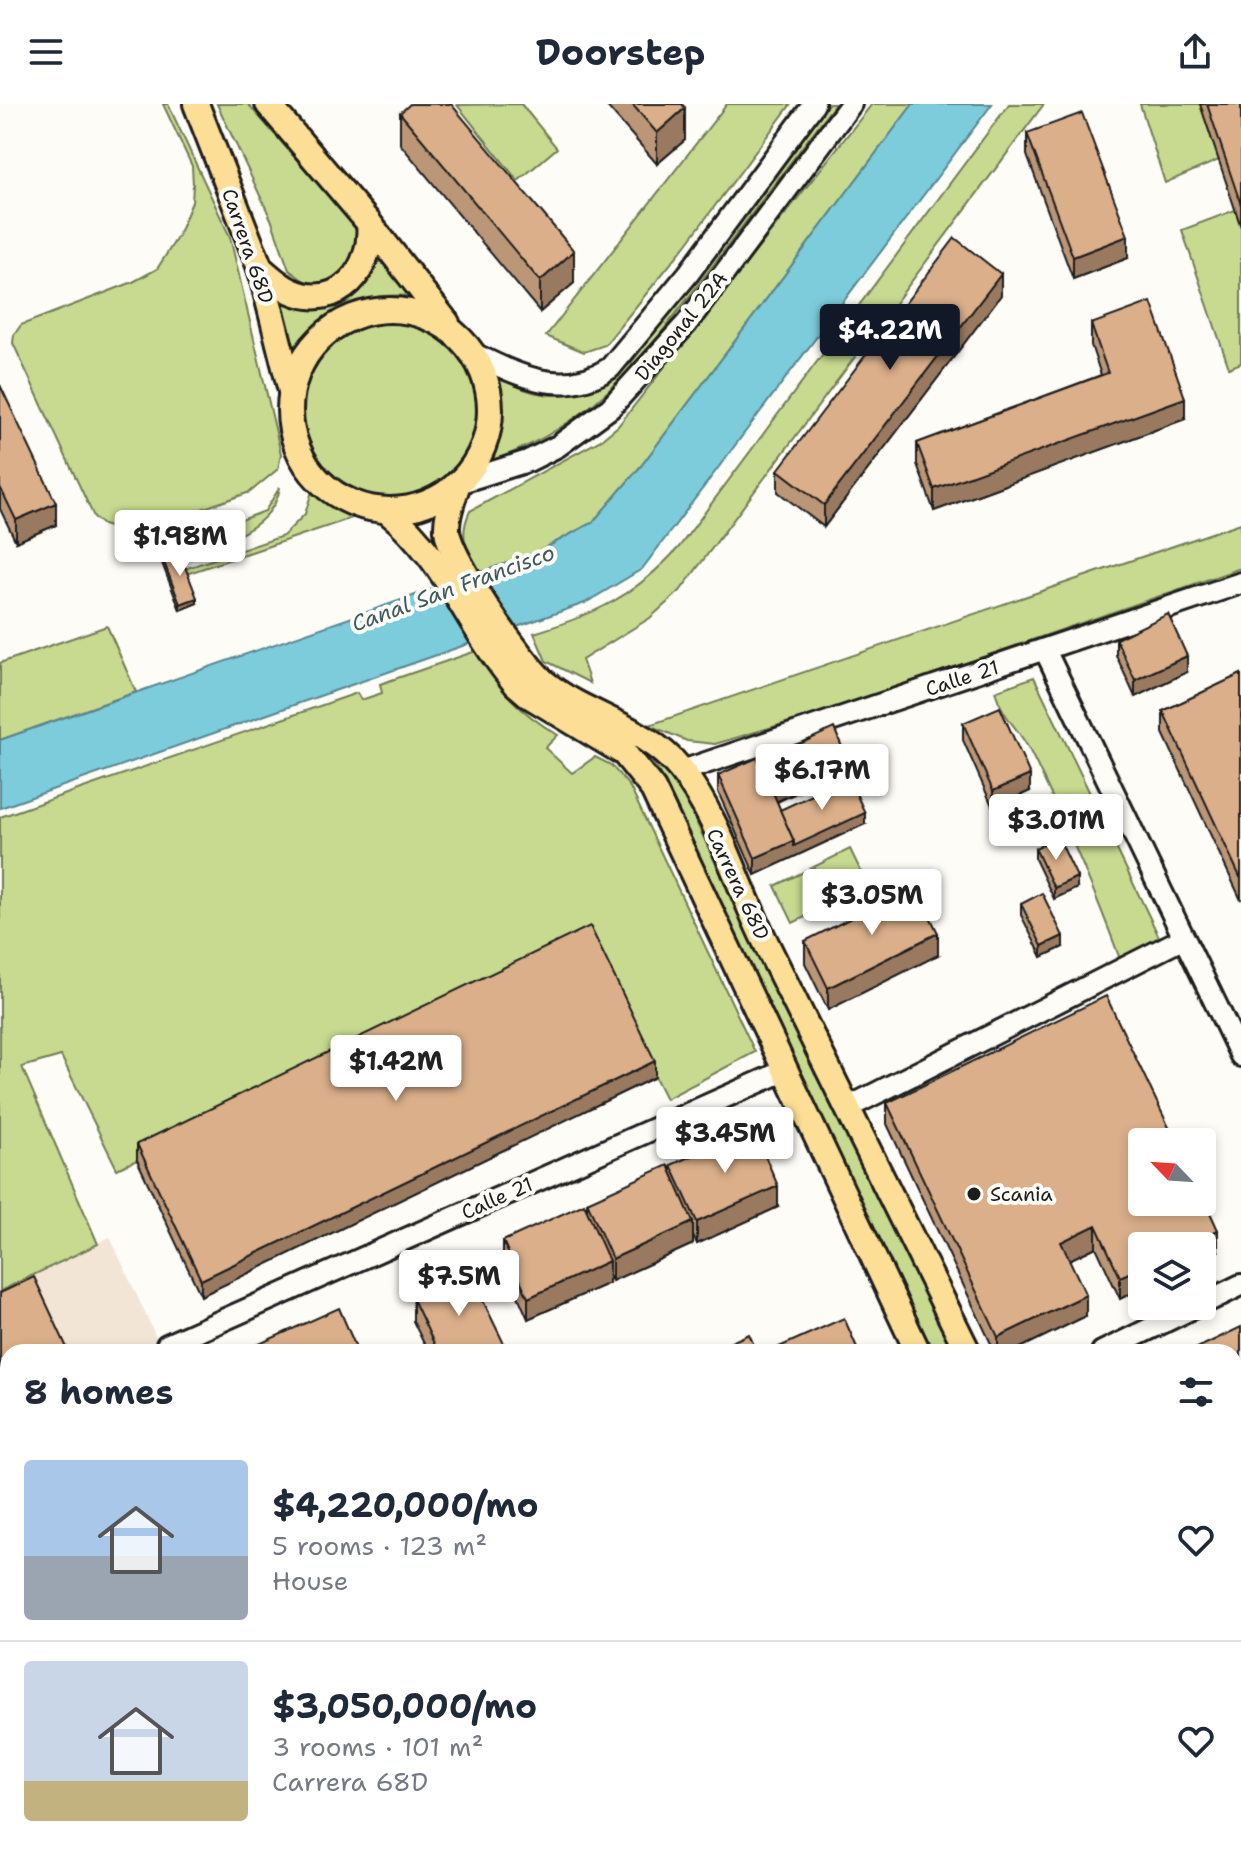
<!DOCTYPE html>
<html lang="en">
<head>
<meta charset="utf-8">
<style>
	body { margin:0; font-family:"Shantell Sans",sans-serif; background:#f2f2f3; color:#1f2937; height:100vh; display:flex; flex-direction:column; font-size:30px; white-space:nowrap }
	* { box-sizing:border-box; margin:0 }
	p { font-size:26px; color:#747a83 }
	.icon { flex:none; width:44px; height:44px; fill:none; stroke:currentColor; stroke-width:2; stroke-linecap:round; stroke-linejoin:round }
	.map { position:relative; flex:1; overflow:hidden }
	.sheet { position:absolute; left:0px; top:1240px; width:1242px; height:512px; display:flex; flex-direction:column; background:#fff; border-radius:24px 24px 0 0; box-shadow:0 4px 12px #0003 }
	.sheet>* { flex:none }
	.needle { width:52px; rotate:295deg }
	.fabs { position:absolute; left:1128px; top:1024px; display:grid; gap:16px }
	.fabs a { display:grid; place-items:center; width:88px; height:88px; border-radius:8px; background:#fff; box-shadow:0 4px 12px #0003; font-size:40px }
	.price { position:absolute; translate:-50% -68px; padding:0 18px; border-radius:8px; background:#fff; color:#222; font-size:26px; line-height:52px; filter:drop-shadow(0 2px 4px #0008) }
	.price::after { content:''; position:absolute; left:50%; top:48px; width:24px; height:18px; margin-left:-12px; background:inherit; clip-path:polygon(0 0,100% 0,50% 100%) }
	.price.selected { background:#111827; color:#fff }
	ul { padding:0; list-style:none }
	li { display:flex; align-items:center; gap:24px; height:200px; padding:0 24px }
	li+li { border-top:2px solid #e0e1e3 }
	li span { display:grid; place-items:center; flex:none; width:224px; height:160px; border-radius:8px; color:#555 }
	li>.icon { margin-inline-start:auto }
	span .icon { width:96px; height:96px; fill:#fffc; stroke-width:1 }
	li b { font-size:34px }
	h2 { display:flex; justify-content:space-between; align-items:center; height:96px; padding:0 24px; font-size:34px }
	header { display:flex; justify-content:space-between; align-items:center; height:104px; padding:0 24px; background:#fff; font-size:36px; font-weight:700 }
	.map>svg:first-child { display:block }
</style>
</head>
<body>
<header><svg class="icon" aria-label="menu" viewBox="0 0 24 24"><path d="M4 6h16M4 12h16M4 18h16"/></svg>Doorstep<svg class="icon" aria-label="share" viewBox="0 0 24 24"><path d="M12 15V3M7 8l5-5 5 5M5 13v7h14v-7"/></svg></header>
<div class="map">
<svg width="1241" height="1752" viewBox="0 0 1241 1752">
	<rect width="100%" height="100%" fill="#fdfcf7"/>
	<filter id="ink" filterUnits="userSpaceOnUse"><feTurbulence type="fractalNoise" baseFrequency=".0125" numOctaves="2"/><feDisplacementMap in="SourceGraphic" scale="16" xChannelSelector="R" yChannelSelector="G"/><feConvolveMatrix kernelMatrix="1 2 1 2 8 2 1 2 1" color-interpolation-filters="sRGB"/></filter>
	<g filter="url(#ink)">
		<polygon fill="#f2e5d6" points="110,1133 163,1248 8,1248 8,1744 390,1744 394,1752 0,1752 0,1187"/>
		<g fill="#c7da8f" stroke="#727b56" stroke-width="2">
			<polygon points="163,0 168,0 230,133 281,350 278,365 250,388 142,426 119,426 103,421 94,413 13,239 14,231 21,221 133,178 157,165 178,132 192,98 193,81 192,62"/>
			<polygon points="217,0 248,0 350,116 361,132 347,175 311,182 289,166 271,115"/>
			<polygon points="521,0 557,44 518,77 457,1"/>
			<polygon points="727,0 791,0 685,142 605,241 584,248 546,232"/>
			<path d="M828,0H835C794,53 754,107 714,160C644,251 600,320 485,359L503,299L495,270C543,303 588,296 631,259Z"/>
			<path d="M872,0H913L641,362L593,418L536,449L481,468C466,446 458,432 470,407L601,336L618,322Z"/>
			<path d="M1009,0H1044L680,487L650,514L582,556L590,579L546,557L534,529C596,510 635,492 679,443Z"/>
			<polygon points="1140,0 1200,0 1219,56 1165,79"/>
			<polygon points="1235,106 1241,123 1241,259 1229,264 1182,126"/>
			<path d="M375,141L420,193C363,186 327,203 293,249L278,188C332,204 366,211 375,141Z"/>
			<circle cx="390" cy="306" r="88"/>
			<path d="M280,383C273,432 203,443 162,459L158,448L265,407Z"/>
			<polygon points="312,387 355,413 186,470 184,465 283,432 305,410"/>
			<polygon points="1241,419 1241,464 823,608 715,640 687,637 649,621"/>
			<polygon points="107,522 136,588 0,636 0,559"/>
			<path d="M479,546C497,586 521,609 558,631L545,644L572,669L595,653L611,661L630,683L755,948L666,995L655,973L137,1056L117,1065L61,952L22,963L98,1140L0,1187V713L357,589L361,596L382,589L380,580Z"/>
			<path d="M1034,573L1161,837L1121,858C1095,786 1065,718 1031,649C1018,622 1004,617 995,587Z"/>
			<polygon points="640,643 663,657 678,679 786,910 953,1248 932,1248 688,728 658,666"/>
			<polygon points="850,745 868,782 793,819 775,782"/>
		</g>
		<polygon fill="#7dccdb" stroke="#56868f" stroke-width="2" points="913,0 992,0 642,465 585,499 0,704 0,636 536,449 593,418 641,362"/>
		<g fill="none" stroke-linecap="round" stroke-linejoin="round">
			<defs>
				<g id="minor">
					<path d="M474,250C519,272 563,294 610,264L688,170L814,0"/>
					<polyline points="458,379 528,357 558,342 610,304 687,219 851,0"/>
					<polyline points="1045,546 1241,952"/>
					<polyline points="682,667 1241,479"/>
					<polyline points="847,1004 1184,834"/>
					<polyline points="1202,1200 1241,1181"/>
					<polyline points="170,1248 167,1241 784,967"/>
					<polyline points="1102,1248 1197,1202"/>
					<polyline points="406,1744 409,1752"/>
					<polyline points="734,1752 757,1744"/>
				</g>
				<g id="major">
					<polyline points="196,0 260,164 291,287"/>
					<polyline points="268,0 369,119 447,219"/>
					<path d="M260,164C269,172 280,182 291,187C339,208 374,164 369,119"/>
					<circle cx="390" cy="306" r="100"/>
					<path d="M458,379C454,393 446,410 447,426C449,455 521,558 544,578C586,613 645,621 681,666C719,714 737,780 764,835C831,973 900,1110 968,1248"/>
					<path d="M387,407C445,453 469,525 516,580L530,592L624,649L653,685L918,1248"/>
					<polyline points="1145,1744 1148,1752"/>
					<polyline points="1185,1744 1189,1752"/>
				</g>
			</defs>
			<use href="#minor" stroke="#1c1c1c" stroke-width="26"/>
			<use href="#major" stroke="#1c1c1c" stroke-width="30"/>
			<use href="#minor" stroke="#fdfcf7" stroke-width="20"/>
			<use href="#major" stroke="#fdde96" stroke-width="24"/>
		</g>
		<g fill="#bb9677" stroke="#1c1c1c" stroke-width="2">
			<polygon points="605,0 682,0 685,36 657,60"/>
			<polygon points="1200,0 1241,0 1241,123"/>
			<polygon points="400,9 574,179 540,208 400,40"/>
			<polygon points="1027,29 1128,154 1073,175 1027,51"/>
			<polygon points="1001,191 824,423 778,388 778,366"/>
			<polygon points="1091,220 1185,315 934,407 917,360 917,339 1101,271 1091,241"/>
			<polygon points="0,281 56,421 16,438 0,405"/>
			<polygon points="162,453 197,499 180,506 162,459"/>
			<polygon points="1116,535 1187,568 1135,593 1116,551"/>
			<polygon points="1241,570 1241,796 1163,629 1163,607"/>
			<polygon points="963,619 1030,687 993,704 963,636"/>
			<polygon points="759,659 845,666 777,698 780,706 865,720 755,771 718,688 718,671"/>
			<polygon points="1035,744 1077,784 1054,795 1035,755"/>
			<polygon points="1021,800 1063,843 1042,853 1021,811"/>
			<polygon points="805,837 938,851 828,906 805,859"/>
			<polygon points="655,973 201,1192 137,1056 137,1040"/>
			<polygon points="887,999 1218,1147 1120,1195 1096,1143 1069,1156 1086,1212 1012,1248 995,1248 887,1020"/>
			<polygon points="671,1061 778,1103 697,1140 693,1132 693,1140 612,1177 609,1171 609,1179 528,1215 503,1158 503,1137 587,1106 587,1098 671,1068"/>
			<polygon points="413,1195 508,1248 428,1248 413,1217"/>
			<polygon points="840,1744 890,1744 894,1752 840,1752"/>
			<polygon points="1012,1744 1057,1744 1057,1752 1015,1752"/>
			<polygon points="1223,1744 1234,1744 1241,1752 1226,1752"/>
		</g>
		<g fill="#997a61" stroke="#1c1c1c" stroke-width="2">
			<polygon points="685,4 685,36 657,60 657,29"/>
			<polygon points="1128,132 1128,154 1073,175 1073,153"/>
			<polygon points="574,147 574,179 540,208 540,177"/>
			<polygon points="1001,170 1001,191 824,423 824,401"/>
			<polygon points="1185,294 1185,315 934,407 934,385"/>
			<polygon points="56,399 56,421 16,438 16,416"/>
			<polygon points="197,494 197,499 180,506 180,500"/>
			<polygon points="1187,552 1187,568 1135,593 1135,576"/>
			<polygon points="845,650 845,666 771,700 771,684"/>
			<polygon points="1030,671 1030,687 993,704 993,687"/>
			<polygon points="865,709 865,720 755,771 755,754 794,737"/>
			<polygon points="1077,773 1077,784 1054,795 1054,784"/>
			<polygon points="938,829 938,851 828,906 828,884"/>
			<polygon points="1063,832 1063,843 1042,853 1042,842"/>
			<polygon points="655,957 655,973 201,1192 201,1176"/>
			<polygon points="778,1082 778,1103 697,1140 697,1118"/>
			<polygon points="693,1118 693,1140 612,1177 612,1155"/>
			<polygon points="1096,1121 1096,1143 1061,1160 1061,1138"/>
			<polygon points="1218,1126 1218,1147 1202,1155 1202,1142 1185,1142"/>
			<polygon points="609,1157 609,1179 528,1215 528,1194"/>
			<polygon points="1142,1163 1142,1184 1120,1195 1120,1173"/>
			<polygon points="1086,1191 1086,1212 1012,1248 998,1248 998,1233"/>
			<polygon points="1241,1440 1241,1461 1234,1464 1234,1443"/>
			<rect x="1023" y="1744" width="34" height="8"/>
		</g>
		<g fill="#daaf8a" stroke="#1c1c1c" stroke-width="2">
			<polygon points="410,0 451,0 574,147 540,177 400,9"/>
			<polygon points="632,0 682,0 685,4 657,29"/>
			<polygon points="1207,0 1241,0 1241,101"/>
			<polygon points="1082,9 1128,132 1073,153 1027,29"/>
			<polygon points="955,134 1001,170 824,401 778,366"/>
			<polygon points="1151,198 1185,294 934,385 917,339 1108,269 1091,220"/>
			<polygon points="0,281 56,399 16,416 0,383"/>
			<polygon points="179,447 197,494 180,500 162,453"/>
			<polygon points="1168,510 1187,552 1135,576 1116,535"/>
			<polygon points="1241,570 1241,775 1163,607"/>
			<polygon points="1000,603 1030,671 993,687 963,619"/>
			<polygon points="834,624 845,650 771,684 794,737 755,754 718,671 757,654 759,659"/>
			<polygon points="849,674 865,709 794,742 794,737 780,706"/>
			<polygon points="1058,733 1077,773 1054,784 1035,744"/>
			<polygon points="915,782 938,829 828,884 805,837"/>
			<polygon points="1042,789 1063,832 1042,842 1021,800"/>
			<polygon points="590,822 655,957 201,1176 137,1040"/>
			<polygon points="1106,892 1176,1038 1142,1038 1142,1098 1202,1098 1202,1091 1218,1126 1185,1142 1142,1142 1142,1163 1120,1173 1096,1121 1061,1138 1086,1191 998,1233 887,999"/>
			<polygon points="753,1024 778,1082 697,1118 671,1061"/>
			<polygon points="668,1061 693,1118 612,1155 587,1098"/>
			<polygon points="584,1100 609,1157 528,1194 503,1137"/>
			<polygon points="469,1168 508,1248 438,1248 413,1195"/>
			<polygon points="34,1173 69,1248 8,1248 8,1744 300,1744 304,1752 0,1752 0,1189"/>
			<polygon points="339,1204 358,1248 260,1248 257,1241"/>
			<polygon points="844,1214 859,1248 768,1248"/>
			<polygon points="1241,1223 1241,1440 1234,1443 1234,1248 1189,1248"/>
			<polygon points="749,1230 757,1248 709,1248"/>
			<polygon points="1241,1512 1241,1752 1237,1752 1233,1744 1234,1744 1234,1515"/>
			<polygon points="849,1744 890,1744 894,1752 853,1752"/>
		</g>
	</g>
	<circle fill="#1c1c1c" stroke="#fdfcf7" stroke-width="3" cx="974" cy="1090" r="8"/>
	<g text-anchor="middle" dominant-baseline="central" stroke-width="8" stroke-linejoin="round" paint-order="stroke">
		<g font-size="20" fill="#1c1c1c" stroke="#fdfcf7">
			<text transform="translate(248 142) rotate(71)">Carrera 68D</text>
			<text transform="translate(681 222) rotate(-51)">Diagonal 22A</text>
			<text transform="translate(962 574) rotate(-18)">Calle 21</text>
			<text transform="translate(738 780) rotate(65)">Carrera 68D</text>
			<text transform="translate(497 1094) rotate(-24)">Calle 21</text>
		</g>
		<g font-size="20" fill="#1c1c1c" stroke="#fdfcf7" text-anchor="start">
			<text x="990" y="1090">Scania</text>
		</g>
		<g font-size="22" font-style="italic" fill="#3e5a5f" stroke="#fdfcf7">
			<text transform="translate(453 484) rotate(-20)">Canal San Francisco</text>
		</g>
	</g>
</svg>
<div class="fabs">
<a><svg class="needle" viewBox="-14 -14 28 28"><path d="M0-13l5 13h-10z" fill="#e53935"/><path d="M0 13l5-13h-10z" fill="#747a83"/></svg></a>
<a><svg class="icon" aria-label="layers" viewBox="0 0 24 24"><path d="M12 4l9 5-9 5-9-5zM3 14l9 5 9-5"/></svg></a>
</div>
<b class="price selected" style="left:890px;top:268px">$4.22M</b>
<b class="price" style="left:180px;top:474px">$1.98M</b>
<b class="price" style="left:822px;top:708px">$6.17M</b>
<b class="price" style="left:1056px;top:758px">$3.01M</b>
<b class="price" style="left:872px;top:833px">$3.05M</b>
<b class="price" style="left:396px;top:999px">$1.42M</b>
<b class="price" style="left:725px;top:1071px">$3.45M</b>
<b class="price" style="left:459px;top:1214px">$7.5M</b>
<section class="sheet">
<h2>8 homes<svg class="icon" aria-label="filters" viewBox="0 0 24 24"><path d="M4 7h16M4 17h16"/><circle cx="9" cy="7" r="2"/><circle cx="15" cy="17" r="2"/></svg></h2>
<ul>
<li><span style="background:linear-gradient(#a9c7e8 60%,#9aa5b1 0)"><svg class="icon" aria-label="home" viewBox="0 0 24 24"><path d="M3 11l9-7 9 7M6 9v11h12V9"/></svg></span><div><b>$4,220,000/mo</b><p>5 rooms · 123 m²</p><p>House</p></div><svg class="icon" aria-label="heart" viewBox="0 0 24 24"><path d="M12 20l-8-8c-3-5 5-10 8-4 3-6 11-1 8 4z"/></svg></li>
<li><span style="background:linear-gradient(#c9d6e8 75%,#c2b280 0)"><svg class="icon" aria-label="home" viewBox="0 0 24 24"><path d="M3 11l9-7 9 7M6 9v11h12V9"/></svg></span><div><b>$3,050,000/mo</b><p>3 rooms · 101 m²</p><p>Carrera 68D</p></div><svg class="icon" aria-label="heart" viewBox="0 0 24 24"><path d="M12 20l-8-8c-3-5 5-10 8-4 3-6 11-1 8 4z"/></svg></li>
</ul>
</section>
</div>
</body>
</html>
